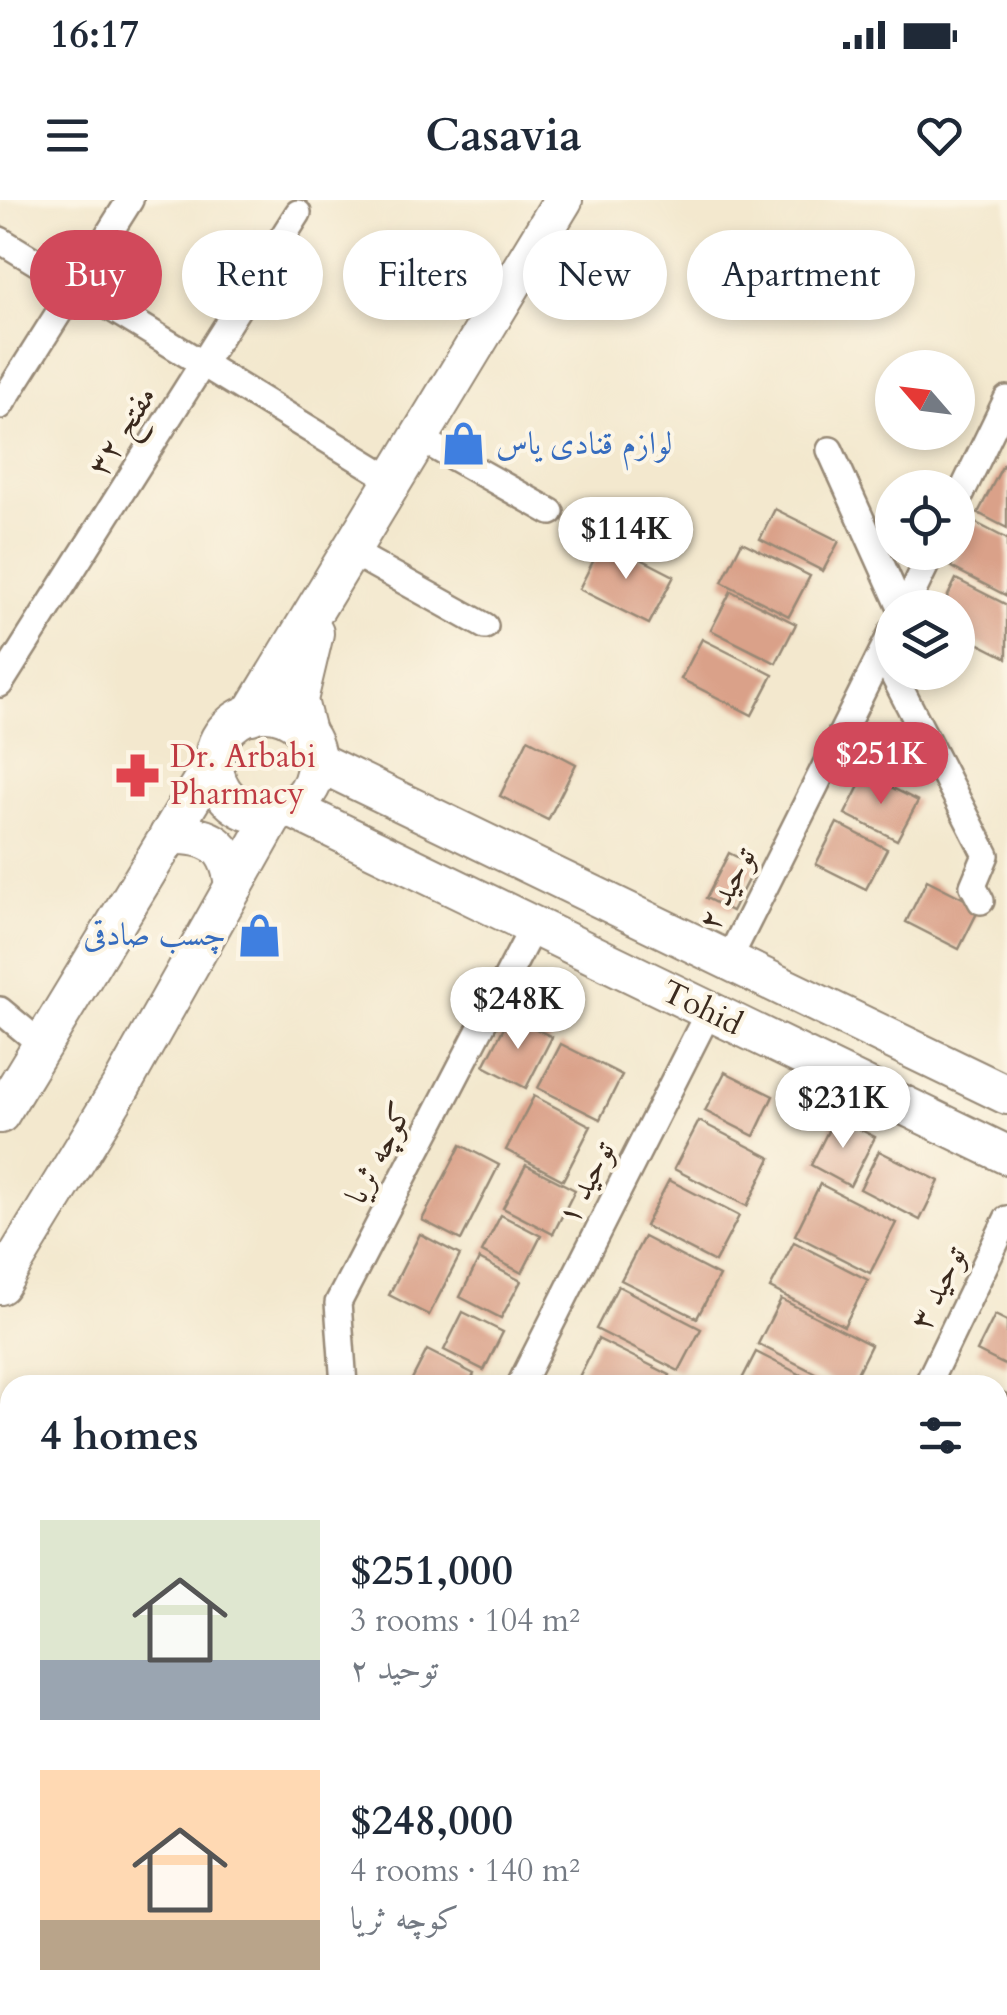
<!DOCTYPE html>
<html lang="en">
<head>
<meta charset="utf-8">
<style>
	body { margin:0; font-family:Cardo,Amiri,serif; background:#f2f2f3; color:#1f2937; height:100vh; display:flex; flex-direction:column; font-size:38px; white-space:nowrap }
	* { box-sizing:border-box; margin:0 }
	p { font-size:32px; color:#747a83 }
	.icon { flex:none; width:55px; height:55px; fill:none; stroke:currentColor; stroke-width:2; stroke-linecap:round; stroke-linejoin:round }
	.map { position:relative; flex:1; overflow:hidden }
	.panel { position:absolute; left:0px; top:1175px; width:1008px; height:640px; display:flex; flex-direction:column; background:#fff; border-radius:30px 30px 0 0; box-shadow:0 5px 15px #0003 }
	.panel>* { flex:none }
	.hud { position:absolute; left:30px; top:30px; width:948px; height:90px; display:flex; gap:20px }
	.needle { width:65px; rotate:298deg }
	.fabs { position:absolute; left:875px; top:150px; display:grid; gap:20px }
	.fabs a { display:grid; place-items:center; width:100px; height:100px; border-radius:50%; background:#fff; box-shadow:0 5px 15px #0003; font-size:50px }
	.price { position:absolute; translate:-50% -85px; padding:0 22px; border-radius:35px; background:#fff; color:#222; font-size:32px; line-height:65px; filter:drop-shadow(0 2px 5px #0008) }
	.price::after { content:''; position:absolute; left:50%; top:60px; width:30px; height:22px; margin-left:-15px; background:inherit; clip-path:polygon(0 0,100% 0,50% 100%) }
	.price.on { background:#d1495b; color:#fff }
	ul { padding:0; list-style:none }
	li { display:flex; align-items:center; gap:30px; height:250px; padding:0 40px }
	li span { display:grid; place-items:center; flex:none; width:280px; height:200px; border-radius:0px; color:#555 }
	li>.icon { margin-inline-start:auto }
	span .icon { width:120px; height:120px; fill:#fffc; stroke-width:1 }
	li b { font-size:42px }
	h2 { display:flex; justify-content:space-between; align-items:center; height:120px; padding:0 40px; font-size:42px }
	.pill { padding:0 35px; border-radius:45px; background:#fff; box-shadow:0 5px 15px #0003; font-size:35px; line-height:90px }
	.pill.on { background:#d1495b; color:#fff }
	.status { display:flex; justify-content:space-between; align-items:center; height:70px; padding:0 50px; background:#fff; direction:ltr }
	.status svg { height:28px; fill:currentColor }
	header { display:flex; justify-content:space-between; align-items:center; height:130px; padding:0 40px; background:#fff; font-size:45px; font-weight:700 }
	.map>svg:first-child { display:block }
</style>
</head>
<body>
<div class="status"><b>16:17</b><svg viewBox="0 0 49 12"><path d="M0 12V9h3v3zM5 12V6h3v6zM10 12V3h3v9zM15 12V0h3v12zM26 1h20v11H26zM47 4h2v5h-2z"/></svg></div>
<header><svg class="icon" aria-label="menu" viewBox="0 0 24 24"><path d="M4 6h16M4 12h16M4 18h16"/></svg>Casavia<svg class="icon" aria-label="heart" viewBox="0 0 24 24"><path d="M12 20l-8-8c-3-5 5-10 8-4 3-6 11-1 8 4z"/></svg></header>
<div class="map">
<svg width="1007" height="1815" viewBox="0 0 1007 1815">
	<rect width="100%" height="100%" fill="#fcf5e5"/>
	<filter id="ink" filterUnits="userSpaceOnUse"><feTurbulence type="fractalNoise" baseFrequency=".01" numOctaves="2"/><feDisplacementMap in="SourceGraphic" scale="20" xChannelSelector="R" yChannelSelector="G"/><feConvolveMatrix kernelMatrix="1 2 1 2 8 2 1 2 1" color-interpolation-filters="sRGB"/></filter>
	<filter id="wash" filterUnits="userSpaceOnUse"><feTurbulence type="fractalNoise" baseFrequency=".0048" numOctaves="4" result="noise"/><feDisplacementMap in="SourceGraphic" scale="40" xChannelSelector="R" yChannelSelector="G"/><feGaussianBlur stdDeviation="2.25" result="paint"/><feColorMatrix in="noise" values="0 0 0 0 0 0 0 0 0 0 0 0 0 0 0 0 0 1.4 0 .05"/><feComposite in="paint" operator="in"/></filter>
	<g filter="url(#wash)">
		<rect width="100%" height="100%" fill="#f3e8ce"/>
		<g id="blocks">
			<g fill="#daa189">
				<polygon points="1003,265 1007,267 1007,328 978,313"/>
				<polygon points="775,309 839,341 823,371 760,339"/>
				<polygon points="974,322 1007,339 1007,396 951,367"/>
				<polygon points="604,340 674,376 649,424 579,389"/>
				<polygon points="742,342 810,376 789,416 722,382"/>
				<polygon points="956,379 1007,405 1007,458 958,433 958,408 942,408"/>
				<polygon points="731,391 796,424 776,463 711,430"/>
				<polygon points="702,439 773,475 752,515 681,479"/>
				<polygon points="528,539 576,564 548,620 500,596"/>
				<polygon points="865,574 918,601 897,640 845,614"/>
				<polygon points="837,623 887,649 866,689 816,664"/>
				<polygon points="729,653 755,666 732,711 706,698"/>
				<polygon points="927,680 980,707 959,749 906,722"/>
				<polygon points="510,816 552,837 526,888 484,866"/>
				<polygon points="561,844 622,875 600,919 538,888"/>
				<polygon points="725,872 773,896 754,936 705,911"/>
				<polygon points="534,896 591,926 563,980 506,950"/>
				<polygon points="835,917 875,937 850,986 811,965"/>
				<polygon points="699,921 771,958 747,1006 674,969"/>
				<polygon points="461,945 499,965 461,1040 422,1020"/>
				<polygon points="879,951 939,981 920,1020 860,989"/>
				<polygon points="526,965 575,990 553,1034 503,1008"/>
				<polygon points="669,980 739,1016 715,1062 645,1026"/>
				<polygon points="820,984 896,1023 870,1073 795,1035"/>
				<polygon points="501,1015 541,1036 522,1073 482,1052"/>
				<polygon points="420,1034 460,1055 429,1115 389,1095"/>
				<polygon points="644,1037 719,1076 697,1118 621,1080"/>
				<polygon points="794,1042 868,1080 844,1126 770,1088"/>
				<polygon points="479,1059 521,1081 501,1118 460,1097"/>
				<polygon points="618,1086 701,1129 679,1171 596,1129"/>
				<polygon points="781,1099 871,1145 851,1185 839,1185 758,1144"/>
				<polygon points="463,1112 503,1132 484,1170 444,1150"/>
				<polygon points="995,1115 1007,1121 1007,1166 977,1151"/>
				<polygon points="598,1139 670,1175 666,1185 575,1185"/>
				<polygon points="427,1150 474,1174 469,1185 409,1185"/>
				<polygon points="756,1152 821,1185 739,1185"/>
				<polygon points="998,1190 1007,1194 1007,1251 998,1246"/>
				<polygon points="998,1256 1007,1261 1007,1290 1001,1303"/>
				<polygon points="1007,1438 1007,1466 998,1461"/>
				<polygon points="998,1473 1007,1478 1007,1524 998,1519"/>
				<polygon points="998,1526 1007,1531 1007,1573 998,1568"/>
				<polygon points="998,1638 1007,1643 1007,1669 998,1688"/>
				<polygon points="499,1805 579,1805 574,1815 493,1815"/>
			</g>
		</g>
	</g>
	<g filter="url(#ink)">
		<use href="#blocks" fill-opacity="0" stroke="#978976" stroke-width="2.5"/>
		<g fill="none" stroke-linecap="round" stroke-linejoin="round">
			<defs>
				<g id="street">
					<polyline points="0,40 393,280"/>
					<polyline points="0,206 130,0"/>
					<polyline points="419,238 551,312"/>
					<polyline points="830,250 901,408"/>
					<polyline points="958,300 1007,199"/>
					<polyline points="350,351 485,426"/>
					<polyline points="905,408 932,352"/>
					<polyline points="882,453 986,655 973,686 981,701"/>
					<polyline points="0,484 298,13"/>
					<polyline points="728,761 892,432"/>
					<polyline points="0,810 42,845"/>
					<polyline points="344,1185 338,1103 533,727"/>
					<polyline points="520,1185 709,811"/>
					<polyline points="927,1185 1007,1019"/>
					<polyline points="0,1765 10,1750"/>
				</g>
				<g id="secondary">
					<circle cx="265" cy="563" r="51"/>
					<polyline points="251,515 563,0"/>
					<polyline points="306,532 298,500 314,433"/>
					<polyline points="316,561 1007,895"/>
					<polyline points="290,608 1007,955"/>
					<path d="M169,635C210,634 229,644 234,686"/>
					<polyline points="0,914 215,560"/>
					<polyline points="0,1085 122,885 275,613"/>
					<polyline points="0,1272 10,1278"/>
					<polyline points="881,1805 901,1815"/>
					<polyline points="394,1815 400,1805"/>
				</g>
			</defs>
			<use href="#street" stroke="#978976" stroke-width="30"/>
			<use href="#secondary" stroke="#978976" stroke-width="42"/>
			<use href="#street" stroke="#fff" stroke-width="25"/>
			<use href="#secondary" stroke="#fff" stroke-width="38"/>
		</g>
	</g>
	<defs>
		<symbol id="shop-bare" viewBox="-9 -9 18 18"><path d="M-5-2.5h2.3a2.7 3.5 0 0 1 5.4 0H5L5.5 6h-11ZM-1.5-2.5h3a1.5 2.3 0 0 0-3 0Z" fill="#3f7fe0" stroke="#fcf5e5" stroke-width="2.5" paint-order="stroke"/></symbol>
		<symbol id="pharmacy-bare" viewBox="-9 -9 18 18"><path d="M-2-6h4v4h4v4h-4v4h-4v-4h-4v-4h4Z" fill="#e0444e" stroke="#fcf5e5" stroke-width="2.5" paint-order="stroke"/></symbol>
	</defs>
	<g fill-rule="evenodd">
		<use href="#shop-bare" x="432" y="212" width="63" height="63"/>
		<use href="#pharmacy-bare" x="106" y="544" width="63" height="63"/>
		<use href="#shop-bare" x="228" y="704" width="63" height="63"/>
	</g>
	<g text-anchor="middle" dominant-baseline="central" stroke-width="8" stroke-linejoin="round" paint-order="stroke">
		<g font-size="32" fill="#3b2a1e" stroke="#fcf5e5">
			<text transform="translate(122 231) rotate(-58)">مفتح ۳۲</text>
			<text transform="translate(727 689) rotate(-63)">توحید ۲</text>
			<text transform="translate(702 808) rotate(26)">Tohid</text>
			<text transform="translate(379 953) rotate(-63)">کوچه ثریا</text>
			<text transform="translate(586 983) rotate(-63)">توحید ۱</text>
			<text transform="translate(938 1088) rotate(-64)">توحید ۳</text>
		</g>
		<g font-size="32" fill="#366cbe" stroke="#fcf5e5" text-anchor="start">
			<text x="496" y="244">لوازم قنادی یاس</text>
			<text x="226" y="735" text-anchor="end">چسب صادقی</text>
		</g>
		<g font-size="32" fill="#be3a42" stroke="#fcf5e5" text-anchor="start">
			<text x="170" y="557">Dr. Arbabi<tspan x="170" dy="37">Pharmacy</tspan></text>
		</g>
	</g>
</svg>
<div class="fabs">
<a><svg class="needle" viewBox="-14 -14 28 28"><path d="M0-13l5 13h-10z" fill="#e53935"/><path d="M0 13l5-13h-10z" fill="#747a83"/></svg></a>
<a><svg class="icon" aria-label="locate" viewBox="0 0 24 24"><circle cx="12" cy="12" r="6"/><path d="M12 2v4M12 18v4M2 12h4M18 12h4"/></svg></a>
<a><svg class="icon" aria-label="layers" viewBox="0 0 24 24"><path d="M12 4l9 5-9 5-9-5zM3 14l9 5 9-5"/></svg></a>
</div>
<b class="price" style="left:626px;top:382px">$114K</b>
<b class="price on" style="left:881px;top:607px">$251K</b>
<b class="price" style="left:518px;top:852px">$248K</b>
<b class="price" style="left:843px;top:951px">$231K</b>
<div class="hud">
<a class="pill on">Buy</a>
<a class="pill">Rent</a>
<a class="pill">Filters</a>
<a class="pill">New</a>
<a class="pill">Apartment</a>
</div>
<section class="panel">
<h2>4 homes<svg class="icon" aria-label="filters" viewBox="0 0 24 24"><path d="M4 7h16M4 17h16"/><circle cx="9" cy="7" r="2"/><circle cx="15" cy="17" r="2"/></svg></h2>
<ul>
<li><span style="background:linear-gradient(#dfe7d0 70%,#9aa5b1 0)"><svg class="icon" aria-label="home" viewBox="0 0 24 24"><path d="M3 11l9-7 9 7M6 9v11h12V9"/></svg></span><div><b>$251,000</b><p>3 rooms · 104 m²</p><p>توحید ۲</p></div></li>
<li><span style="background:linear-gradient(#ffd9b3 75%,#b9a48a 0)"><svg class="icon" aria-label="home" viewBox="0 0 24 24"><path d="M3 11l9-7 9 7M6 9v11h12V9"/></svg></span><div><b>$248,000</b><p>4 rooms · 140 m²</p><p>کوچه ثریا</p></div></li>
</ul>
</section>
</div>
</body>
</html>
